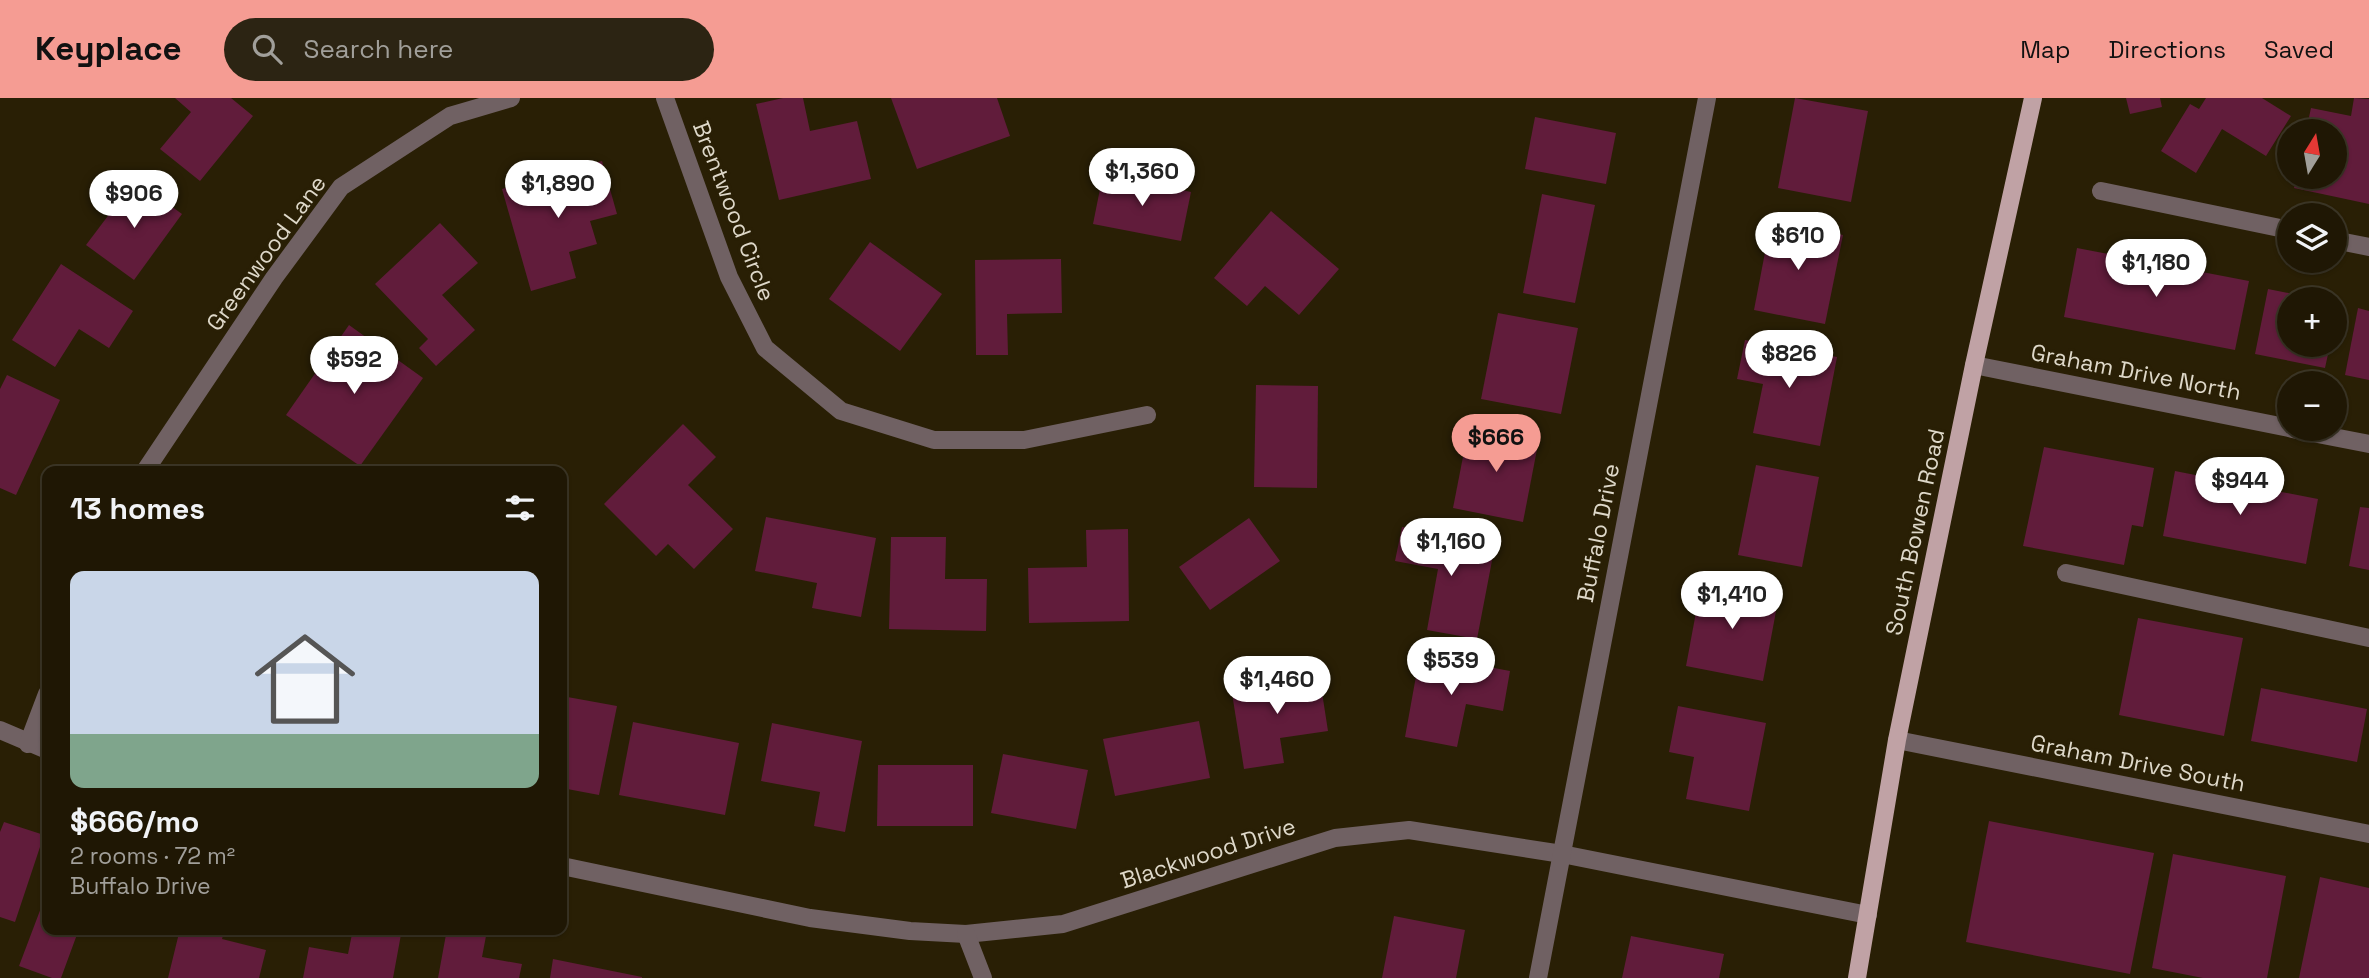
<!DOCTYPE html>
<html lang="en">
<head>
<meta charset="utf-8">
<style>
	body { margin:0; font-family:"Space Grotesk",sans-serif; background:#2c2413; color:#f1f3f6; height:100vh; display:flex; flex-direction:column; font-size:26px; white-space:nowrap }
	* { box-sizing:border-box; margin:0 }
	p { font-size:23px; color:#a19f9a }
	.icon { flex:none; width:38px; height:38px; fill:none; stroke:currentColor; stroke-width:2; stroke-linecap:round; stroke-linejoin:round }
	.map { position:relative; flex:1; overflow:hidden }
	.drawer { position:absolute; left:42px; top:368px; width:525px; height:469px; display:flex; flex-direction:column; background:#1f1704; border-radius:14px; box-shadow:0 2px 5px #0004,0 0 0 2px #3c3626 }
	.drawer>* { flex:none }
	.needle { width:46px; rotate:11deg }
	.buttons { position:absolute; left:2277px; top:21px; display:grid; gap:14px }
	.buttons a { display:grid; place-items:center; width:70px; height:70px; border-radius:50%; background:#1f1704; box-shadow:0 2px 5px #0004,0 0 0 2px #3c3626; font-size:35px }
	.price { position:absolute; translate:-50% -60px; padding:0 16px; border-radius:24px; background:#fff; color:#222; font-size:23px; line-height:46px; filter:drop-shadow(0 2px 4px #0008) }
	.price::after { content:''; position:absolute; left:50%; top:42px; width:21px; height:16px; margin-left:-10px; background:inherit; clip-path:polygon(0 0,100% 0,50% 100%) }
	.price.on { background:#f59c93; color:#111 }
	ul { padding:0; list-style:none }
	li { display:grid; align-content:center; gap:14px; height:371px; padding:0 28px }
	li span { display:grid; place-items:center; height:217px; border-radius:14px; color:#555 }
	li>.icon { margin-inline-start:auto }
	span .icon { width:126px; height:126px; fill:#fffc; stroke-width:1 }
	li b { font-size:30px }
	h2 { display:flex; justify-content:space-between; align-items:center; height:84px; padding:0 28px; font-size:30px }
	header { display:flex; align-items:center; gap:42px; box-sizing:border-box; height:98px; padding:0 35px; background:#f59c93; color:#111 }
	header strong { font-size:33px }
	nav { display:flex; gap:38px; margin-inline-start:auto; font-size:24px }
	.search { width:490px; height:63px; background:#2c2413; display:flex; align-items:center; gap:18px; box-sizing:border-box; padding:0 24px; border-radius:38px; color:#a19f9a; font-size:26px }
	.map>svg:first-child { display:block }
</style>
</head>
<body>
<header>
<strong>Keyplace</strong>
<div class="search"><svg class="icon" aria-label="search" viewBox="0 0 24 24"><circle cx="10" cy="10" r="6"/><path d="M15 15l6 6"/></svg>Search here</div>
<nav><a>Map</a><a>Directions</a><a>Saved</a></nav>
</header>
<div class="map">
<svg width="2369" height="880" viewBox="0 0 2369 880">
	<rect width="100%" height="100%" fill="#291f05"/>
	<g fill="#611c3b">
		<polygon points="175,0 231,0 253,18 200,83 160,51 191,14"/>
		<polygon points="783,0 803,0 810,33 857,23 871,81 779,102 756,6"/>
		<polygon points="891,0 997,0 1010,38 917,71"/>
		<polygon points="1795,0 1868,13 1851,104 1778,90"/>
		<polygon points="2126,0 2160,0 2162,9 2130,16"/>
		<polygon points="2206,0 2262,0 2291,18 2266,58 2222,31 2196,75 2161,53 2190,6 2199,11"/>
		<polygon points="2354,0 2369,1 2369,106 2294,90 2297,79 2334,79 2334,33 2306,33 2311,10 2351,18"/>
		<polygon points="1535,19 1616,35 1606,86 1525,71"/>
		<polygon points="602,63 617,116 590,123 597,146 569,154 576,180 531,193 502,91"/>
		<polygon points="1103,76 1191,94 1181,143 1093,126"/>
		<polygon points="135,82 182,116 134,182 86,147"/>
		<polygon points="1542,96 1595,107 1575,205 1523,195"/>
		<polygon points="1271,113 1339,171 1299,217 1265,188 1247,208 1214,180"/>
		<polygon points="1771,123 1843,137 1825,226 1754,212"/>
		<polygon points="440,125 478,165 442,197 475,232 436,268 419,250 428,241 375,186"/>
		<polygon points="870,144 942,196 900,253 829,201"/>
		<polygon points="2077,150 2249,183 2235,252 2064,219"/>
		<polygon points="1061,161 1062,215 1007,216 1008,257 976,257 975,162"/>
		<polygon points="61,166 133,213 109,250 79,231 55,269 12,242"/>
		<polygon points="2268,191 2314,200 2289,201 2289,247 2330,247 2325,270 2255,256"/>
		<polygon points="2358,210 2369,213 2369,282 2345,277"/>
		<polygon points="1498,215 1578,230 1561,316 1481,301"/>
		<polygon points="349,227 423,280 360,368 286,317"/>
		<polygon points="1745,242 1837,259 1820,348 1753,335 1763,286 1737,281"/>
		<polygon points="7,277 60,302 16,397 0,390 0,291"/>
		<polygon points="1256,287 1318,288 1317,390 1254,389"/>
		<polygon points="683,326 716,359 688,387 733,431 694,471 668,446 656,458 604,406"/>
		<polygon points="1469,328 1539,341 1523,424 1453,410"/>
		<polygon points="2044,349 2154,370 2143,429 2132,427 2124,467 2023,448"/>
		<polygon points="1756,367 1819,379 1802,469 1738,457"/>
		<polygon points="2175,373 2318,401 2306,466 2163,438"/>
		<polygon points="2360,409 2369,410 2369,472 2349,468"/>
		<polygon points="766,419 876,440 861,519 812,510 817,485 755,473"/>
		<polygon points="1249,420 1280,463 1210,512 1179,469"/>
		<polygon points="1402,429 1495,447 1477,541 1427,532 1438,471 1395,463"/>
		<polygon points="1128,431 1129,523 1029,525 1028,470 1087,469 1086,432"/>
		<polygon points="891,439 946,439 945,481 987,481 986,533 889,531"/>
		<polygon points="1702,482 1779,497 1763,583 1686,568"/>
		<polygon points="2138,520 2243,540 2224,638 2119,617"/>
		<polygon points="1420,556 1510,573 1503,613 1466,606 1457,649 1405,639"/>
		<polygon points="1319,575 1328,633 1280,640 1284,665 1244,671 1231,589"/>
		<polygon points="2261,590 2367,611 2357,664 2251,643"/>
		<polygon points="562,598 617,608 599,697 562,690"/>
		<polygon points="1678,608 1766,625 1749,713 1686,701 1694,659 1669,654"/>
		<polygon points="1199,623 1210,680 1115,698 1103,641"/>
		<polygon points="633,624 739,645 725,717 619,697"/>
		<polygon points="772,625 862,643 845,734 814,728 820,694 761,683"/>
		<polygon points="1003,656 1088,672 1076,731 991,715"/>
		<polygon points="878,667 973,667 973,728 877,728"/>
		<polygon points="1989,723 2154,755 2130,876 1966,844"/>
		<polygon points="4,724 44,737 15,824 0,819 0,734"/>
		<polygon points="2173,756 2286,778 2267,880 2203,880 2152,870"/>
		<polygon points="2320,779 2369,790 2369,880 2299,880"/>
		<polygon points="47,794 47,831 79,831 61,880 52,880 19,868"/>
		<polygon points="1394,818 1465,832 1456,880 1382,880"/>
		<polygon points="180,831 225,831 222,841 266,852 259,880 168,880"/>
		<polygon points="353,831 402,831 393,880 303,880 309,849 348,856"/>
		<polygon points="447,831 486,838 482,859 522,866 519,880 438,880"/>
		<polygon points="1631,838 1724,856 1719,880 1622,880"/>
		<polygon points="553,861 642,879 642,880 550,880"/>
	</g>
	<g fill="none" stroke-linecap="round" stroke-linejoin="round">
		<g stroke="#706163" stroke-width="18">
			<polyline points="665,0 729,179 765,250 841,313 934,342 1024,342 1147,317"/>
			<polyline points="2101,93 2289,132"/>
			<polyline points="2334,142 2369,149"/>
			<polyline points="1974,267 2289,330"/>
			<polyline points="2292,331 2369,346"/>
			<polyline points="145,373 274,180 341,89 450,18 511,0"/>
			<polyline points="2066,475 2369,540"/>
			<polyline points="0,632 47,652"/>
			<polyline points="1897,642 2369,736"/>
			<polyline points="28,646 47,596"/>
			<polyline points="562,768 810,820 910,833 966,836 1063,826 1335,740 1409,732 1562,756 1868,817"/>
			<polyline points="966,836 983,880"/>
			<polyline points="1538,880 1707,0"/>
		</g>
		<polyline stroke="#c0a2a5" stroke-width="18" points="1857,880 1897,642 1974,267 2033,0"/>
	</g>
	<g text-anchor="middle" dominant-baseline="central" stroke-width="6" stroke-linejoin="round" paint-order="stroke">
		<g font-size="23" fill="#ded8c9" stroke="#291f05">
			<text transform="translate(734 113) rotate(69)">Brentwood Circle</text>
			<text transform="translate(266 155) rotate(-54)">Greenwood Lane</text>
			<text transform="translate(2136 274) rotate(11)">Graham Drive North</text>
			<text transform="translate(1915 434) rotate(-78)">South Bowen Road</text>
			<text transform="translate(1598 435) rotate(-79)">Buffalo Drive</text>
			<text transform="translate(2138 665) rotate(11)">Graham Drive South</text>
			<text transform="translate(1208 755) rotate(-18)">Blackwood Drive</text>
		</g>
	</g>
</svg>
<div class="buttons">
<a><svg class="needle" viewBox="-14 -14 28 28"><path d="M0-13l5 13h-10z" fill="#e53935"/><path d="M0 13l5-13h-10z" fill="#a19f9a"/></svg></a>
<a><svg class="icon" aria-label="layers" viewBox="0 0 24 24"><path d="M12 4l9 5-9 5-9-5zM3 14l9 5 9-5"/></svg></a>
<a>+</a>
<a>−</a>
</div>
<b class="price" style="left:1142px;top:110px">$1,360</b>
<b class="price" style="left:558px;top:122px">$1,890</b>
<b class="price" style="left:134px;top:132px">$906</b>
<b class="price" style="left:1798px;top:174px">$610</b>
<b class="price" style="left:2156px;top:201px">$1,180</b>
<b class="price" style="left:1789px;top:292px">$826</b>
<b class="price" style="left:354px;top:298px">$592</b>
<b class="price on" style="left:1496px;top:376px">$666</b>
<b class="price" style="left:2240px;top:419px">$944</b>
<b class="price" style="left:1451px;top:480px">$1,160</b>
<b class="price" style="left:1732px;top:533px">$1,410</b>
<b class="price" style="left:1451px;top:599px">$539</b>
<b class="price" style="left:1277px;top:618px">$1,460</b>
<section class="drawer">
<h2>13 homes<svg class="icon" aria-label="filters" viewBox="0 0 24 24"><path d="M4 7h16M4 17h16"/><circle cx="9" cy="7" r="2"/><circle cx="15" cy="17" r="2"/></svg></h2>
<ul>
<li><span style="background:linear-gradient(#c9d6e8 75%,#7fa58c 0)"><svg class="icon" aria-label="home" viewBox="0 0 24 24"><path d="M3 11l9-7 9 7M6 9v11h12V9"/></svg></span><div><b>$666/mo</b><p>2 rooms · 72 m²</p><p>Buffalo Drive</p></div></li>
</ul>
</section>
</div>
</body>
</html>
